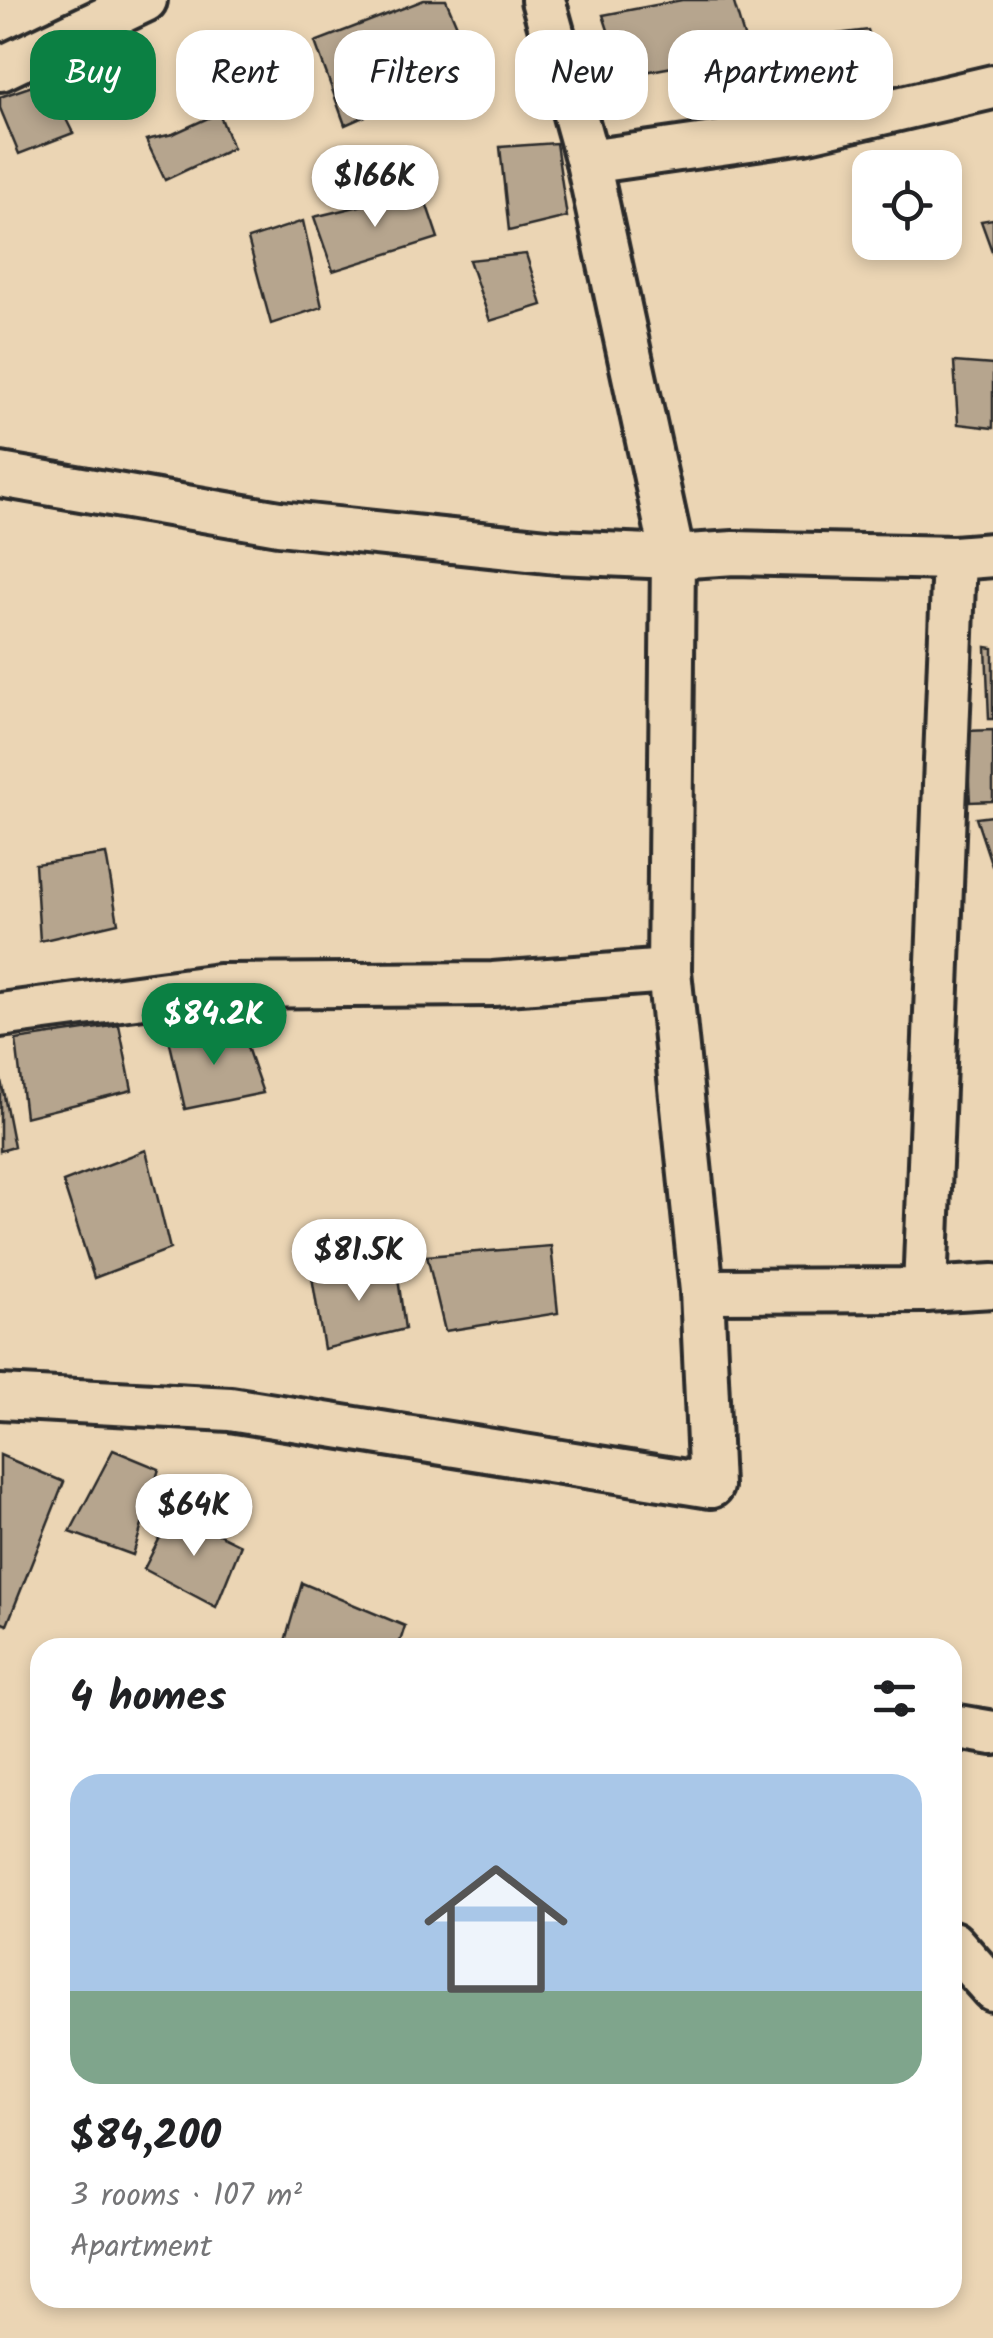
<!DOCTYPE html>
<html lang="en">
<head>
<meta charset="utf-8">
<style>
	body { margin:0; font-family:Kalam,sans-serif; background:#f6f6f6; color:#202124; height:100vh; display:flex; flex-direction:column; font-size:38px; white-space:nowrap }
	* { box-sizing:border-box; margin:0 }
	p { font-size:32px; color:#757577 }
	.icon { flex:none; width:55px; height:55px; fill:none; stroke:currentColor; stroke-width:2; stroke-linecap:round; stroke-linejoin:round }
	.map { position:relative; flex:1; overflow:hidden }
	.side { position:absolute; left:30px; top:1638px; width:932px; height:670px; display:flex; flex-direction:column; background:#fff; border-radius:30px; box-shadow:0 5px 15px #0003 }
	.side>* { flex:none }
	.banner { position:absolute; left:30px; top:30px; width:935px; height:90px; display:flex; gap:20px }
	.tools { position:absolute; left:852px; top:150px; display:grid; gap:20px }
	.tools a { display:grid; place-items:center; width:110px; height:110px; border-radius:20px; background:#fff; box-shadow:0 5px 15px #0003; font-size:50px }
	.price { position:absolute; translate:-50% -85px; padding:0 22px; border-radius:35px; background:#fff; color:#222; font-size:32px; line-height:65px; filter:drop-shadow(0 2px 5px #0008) }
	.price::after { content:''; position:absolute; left:50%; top:60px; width:30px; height:22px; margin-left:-15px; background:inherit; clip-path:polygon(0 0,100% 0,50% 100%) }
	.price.current { background:#0b8043; color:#fff }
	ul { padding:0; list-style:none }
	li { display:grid; align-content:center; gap:20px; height:530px; padding:0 40px }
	li span { display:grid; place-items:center; height:310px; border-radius:30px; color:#555 }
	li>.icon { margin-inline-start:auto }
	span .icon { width:180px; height:180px; fill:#fffc; stroke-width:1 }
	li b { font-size:42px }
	h2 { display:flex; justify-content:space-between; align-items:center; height:120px; padding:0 40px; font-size:42px }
	.pill { padding:0 35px; border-radius:30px; background:#fff; box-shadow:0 5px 15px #0003; font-size:35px; line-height:90px }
	.pill.current { background:#0b8043; color:#fff }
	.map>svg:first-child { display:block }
</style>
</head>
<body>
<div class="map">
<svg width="993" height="2338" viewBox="0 0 993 2338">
	<rect width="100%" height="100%" fill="#ebd5b4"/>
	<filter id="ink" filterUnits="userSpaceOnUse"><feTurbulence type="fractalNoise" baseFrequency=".01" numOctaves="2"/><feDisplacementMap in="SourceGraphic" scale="20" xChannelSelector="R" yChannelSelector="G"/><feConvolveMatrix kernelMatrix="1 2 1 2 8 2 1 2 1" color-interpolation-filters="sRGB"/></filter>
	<g filter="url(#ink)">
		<g fill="#b6a58e" stroke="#2b2b2b" stroke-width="2.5">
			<polygon points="424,0 446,0 457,26 445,38 459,75 345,125 315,42"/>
			<polygon points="682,0 733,0 749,53 623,76 603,15"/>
			<polygon points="868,30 885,84 828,105 812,37"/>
			<polygon points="47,81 73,133 19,154 0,108 0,97"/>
			<polygon points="219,113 233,148 165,180 146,140 173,134"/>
			<polygon points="556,143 567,217 509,231 500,147"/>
			<polygon points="422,191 438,238 333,271 314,217"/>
			<polygon points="993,219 993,254 981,221"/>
			<polygon points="303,221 322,307 271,324 248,239"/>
			<polygon points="526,254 542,305 490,321 469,260"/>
			<polygon points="954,362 993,365 993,428 958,424"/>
			<polygon points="986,647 993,648 993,719 989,719"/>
			<polygon points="993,730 993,801 970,802 966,731"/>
			<polygon points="993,816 993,866 992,866 976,818"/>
			<polygon points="106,854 118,923 40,941 35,864"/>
			<polygon points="119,1025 132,1090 25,1117 16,1040"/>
			<polygon points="240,1027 263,1093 185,1109 169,1039"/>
			<polygon points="0,1075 14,1147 0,1151"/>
			<polygon points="146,1150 170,1249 94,1278 63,1182"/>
			<polygon points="551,1246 558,1313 445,1331 427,1256"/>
			<polygon points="396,1263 405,1329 324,1349 312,1277"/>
			<polygon points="113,1450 159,1469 133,1555 70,1532"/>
			<polygon points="0,1455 64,1482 7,1625 0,1622"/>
			<polygon points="173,1512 241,1545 216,1607 144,1569"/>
			<polygon points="302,1583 405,1626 398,1648 283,1648"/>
		</g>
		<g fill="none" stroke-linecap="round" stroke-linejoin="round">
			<defs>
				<g id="minor">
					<polyline points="0,69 145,0"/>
					<polyline points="588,162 804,131 993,87"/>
					<polyline points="0,475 279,523 557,552 673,557 734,553 954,558 993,555"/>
					<polyline points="0,1015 219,986 493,984 669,971"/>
					<polyline points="925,1290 954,558"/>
					<polyline points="702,1291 925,1290 993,1286"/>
					<polyline points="0,1397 230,1409 711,1486 702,1291 669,971 673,557 588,162 543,0"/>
					<polyline points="952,1726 993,1733"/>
					<polyline points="952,1943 993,1989"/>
				</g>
			</defs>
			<use href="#minor" stroke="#2b2b2b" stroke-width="50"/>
			<use href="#minor" stroke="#ebd5b4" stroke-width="42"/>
		</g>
	</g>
</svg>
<div class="tools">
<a><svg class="icon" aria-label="locate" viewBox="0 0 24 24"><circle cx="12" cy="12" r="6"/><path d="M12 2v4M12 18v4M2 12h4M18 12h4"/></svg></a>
</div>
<b class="price" style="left:375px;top:230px">$166K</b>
<b class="price current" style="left:214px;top:1068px">$84.2K</b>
<b class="price" style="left:359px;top:1304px">$81.5K</b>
<b class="price" style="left:194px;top:1559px">$64K</b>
<div class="banner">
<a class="pill current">Buy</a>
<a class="pill">Rent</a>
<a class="pill">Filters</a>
<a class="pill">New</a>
<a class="pill">Apartment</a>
</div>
<section class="side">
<h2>4 homes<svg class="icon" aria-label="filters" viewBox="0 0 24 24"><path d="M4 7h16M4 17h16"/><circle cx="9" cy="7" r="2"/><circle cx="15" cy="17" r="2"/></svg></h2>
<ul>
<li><span style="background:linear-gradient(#a9c7e8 70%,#7fa58c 0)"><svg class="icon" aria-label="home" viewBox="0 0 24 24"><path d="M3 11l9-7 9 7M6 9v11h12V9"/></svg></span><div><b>$84,200</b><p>3 rooms · 107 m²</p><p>Apartment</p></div></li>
</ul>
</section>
</div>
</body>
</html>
